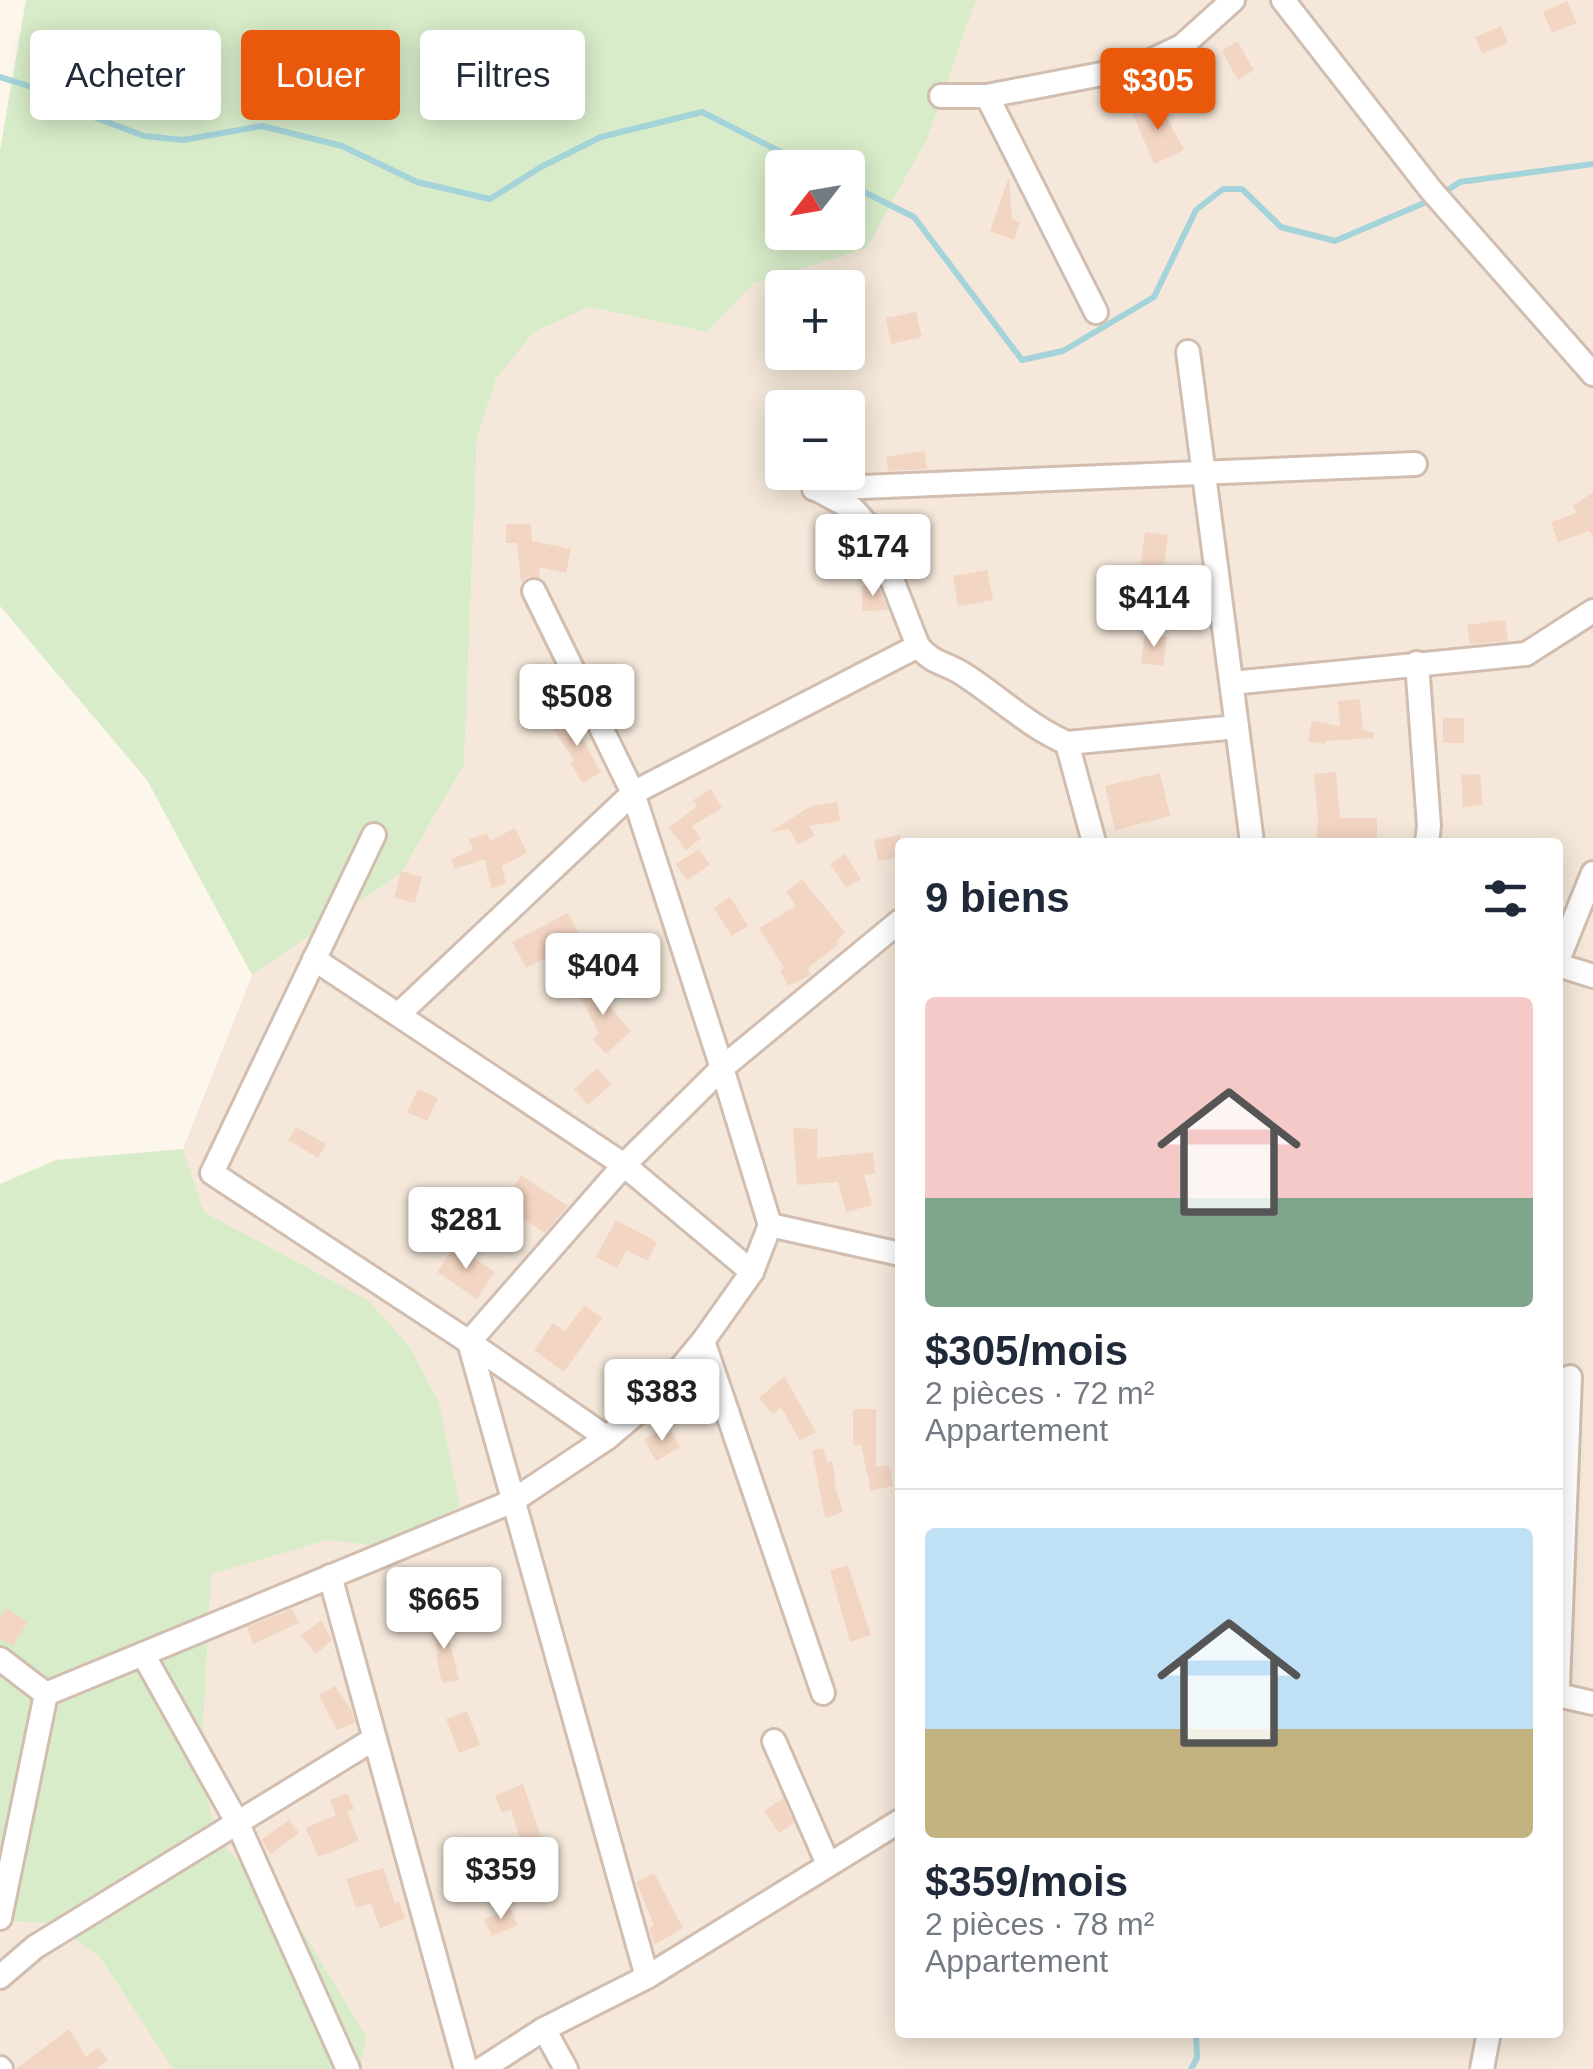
<!DOCTYPE html>
<html lang="fr">
<head>
<meta charset="utf-8">
<style>
	body { margin:0; font-family:Helvetica,sans-serif; background:#f6f6f7; color:#1f2937; height:100vh; display:flex; flex-direction:column; font-size:38px; white-space:nowrap }
	* { box-sizing:border-box; margin:0 }
	p { font-size:32px; color:#747a83 }
	.icon { flex:none; width:55px; height:55px; fill:none; stroke:currentColor; stroke-width:2; stroke-linecap:round; stroke-linejoin:round }
	.map { position:relative; flex:1; overflow:hidden }
	.sheet { position:absolute; left:895px; top:838px; width:668px; height:1200px; display:flex; flex-direction:column; background:#fff; border-radius:10px; box-shadow:0 5px 25px #0003 }
	.sheet>* { flex:none }
	.guide { position:absolute; left:30px; top:30px; width:715px; height:90px; display:flex; gap:20px }
	.needle { width:65px; rotate:239deg }
	.tools { position:absolute; left:765px; top:150px; display:grid; gap:20px }
	.tools a { display:grid; place-items:center; width:100px; height:100px; border-radius:10px; background:#fff; box-shadow:0 5px 25px #0003; font-size:50px }
	.price { position:absolute; translate:-50% -85px; padding:0 22px; border-radius:10px; background:#fff; color:#222; font-size:32px; line-height:65px; filter:drop-shadow(0 2px 5px #0008) }
	.price::after { content:''; position:absolute; left:50%; top:60px; width:30px; height:22px; margin-left:-15px; background:inherit; clip-path:polygon(0 0,100% 0,50% 100%) }
	.price.on { background:#ea580c; color:#fff }
	ul { padding:0; list-style:none }
	li { display:grid; align-content:center; gap:20px; height:530px; padding:0 30px }
	li+li { border-top:2px solid #e0e1e3 }
	li span { display:grid; place-items:center; height:310px; border-radius:10px; color:#555 }
	li>.icon { margin-inline-start:auto }
	span .icon { width:180px; height:180px; fill:#fffc; stroke-width:1 }
	li b { font-size:42px }
	h2 { display:flex; justify-content:space-between; align-items:center; height:120px; padding:0 30px; font-size:42px }
	.tag { padding:0 35px; border-radius:10px; background:#fff; box-shadow:0 5px 25px #0003; font-size:35px; line-height:90px }
	.tag.on { background:#ea580c; color:#fff }
	.map>svg:first-child { display:block }
</style>
</head>
<body>
<div class="map">
<svg width="1593" height="2069" viewBox="0 0 1593 2069">
	<rect width="100%" height="100%" fill="#fdf6ec"/>
	<g fill="#f5e8da" fill-rule="evenodd">
		<path d="M976,0H1593V2069H361L366,2036L304,1933L216,1836L201,1770L211,1573L327,1540L385,1547L460,1506L368,1300L204,1212L183,1149L252,975L401,873L464,765L477,437L496,379L534,332L589,307L707,332L753,284L867,248L928,137ZM782,288H848V352H782ZM782,408H848V472H782ZM900,842H1558V2032H900Z"/>
		<polygon points="0,1921 50,1923 99,1956 173,2069 0,2069"/>
	</g>
	<g fill="#d8ecc9" fill-rule="evenodd">
		<path d="M26,0H976L928,137L867,248L753,284L707,332L589,307L534,332L496,379L477,437L464,765L401,873L252,975L147,780L0,606V150ZM782,168H848V232H782Z"/>
		<polygon points="183,1149 204,1212 368,1300 409,1346 439,1403 460,1506 385,1547 327,1540 211,1574 201,1770 216,1836 304,1933 366,2036 361,2069 173,2069 99,1956 50,1923 0,1921 0,1184 56,1160"/>
	</g>
	<g fill="none" stroke-linecap="round" stroke-linejoin="round">
		<g stroke="#a5d3da" stroke-width="6">
			<polyline points="0,77 35,88 70,108 144,136 183,140 262,126 342,146 417,182 490,199 541,167 601,137 702,112 813,168"/>
			<polyline points="848,184 914,217 1022,360 1063,351 1154,297 1196,210 1223,189 1242,189 1281,227 1335,241 1431,200"/>
			<polyline points="1440,195 1460,182 1593,164"/>
			<polyline points="1191,2069 1197,2058 1196,2032"/>
		</g>
	</g>
	<g fill="#f3d5c3">
		<polygon points="1567,1 1577,23 1552,33 1543,12"/>
		<polygon points="1501,26 1508,43 1482,54 1475,37"/>
		<polygon points="1237,41 1254,70 1238,80 1222,51"/>
		<polygon points="1159,103 1184,150 1154,164 1133,114"/>
		<polygon points="1009,177 1012,219 1020,222 1014,240 990,231"/>
		<polygon points="916,312 922,337 891,344 886,318"/>
		<polygon points="924,451 927,469 888,471 886,457"/>
		<polygon points="1593,492 1593,537 1589,531 1558,542 1551,522 1577,513 1573,506"/>
		<polygon points="506,524 531,524 532,541 571,549 566,573 539,567 540,578 528,577 521,583 517,543 506,543"/>
		<polygon points="1145,532 1168,535 1163,572 1140,569"/>
		<polygon points="987,570 993,600 958,606 953,576"/>
		<polygon points="878,585 888,610 862,611 862,586"/>
		<polygon points="1505,620 1508,641 1470,644 1467,625"/>
		<polygon points="1145,633 1167,637 1163,666 1141,663"/>
		<polygon points="1360,699 1363,730 1374,733 1374,738 1325,741 1325,744 1308,741 1312,721 1340,726 1338,701"/>
		<polygon points="573,715 585,731 580,735 601,772 582,783 570,762 574,760 553,729"/>
		<rect x="1443" y="718" width="21" height="25"/>
		<polygon points="1336,772 1340,818 1377,818 1377,842 1316,842 1318,820 1314,774"/>
		<polygon points="1160,773 1170,816 1115,830 1105,786"/>
		<polygon points="1480,774 1483,805 1463,807 1461,775"/>
		<polygon points="711,789 722,808 692,826 701,838 686,850 669,828 697,806 693,800"/>
		<polygon points="837,802 840,821 809,826 815,835 798,845 789,829 770,832 811,806"/>
		<polygon points="515,828 527,853 502,866 506,884 491,888 485,859 455,869 451,860 473,849 469,839 487,833 490,841"/>
		<polygon points="900,835 900,857 878,861 874,840"/>
		<polygon points="699,849 710,865 687,880 676,864"/>
		<polygon points="845,854 861,879 846,888 830,864"/>
		<polygon points="401,871 422,877 415,903 394,898"/>
		<polygon points="802,879 845,932 837,941 839,944 808,968 811,975 788,986 780,970 784,968 759,928 796,906 786,892"/>
		<polygon points="730,897 748,926 732,936 714,908"/>
		<polygon points="568,913 601,974 584,984 563,948 526,968 512,942"/>
		<polygon points="598,982 613,1011 631,1031 606,1054 592,1039 599,1033 578,993"/>
		<polygon points="597,1068 611,1084 588,1105 574,1089"/>
		<polygon points="418,1089 438,1098 427,1121 407,1112"/>
		<polygon points="296,1127 326,1144 318,1158 288,1140"/>
		<polygon points="793,1128 818,1129 817,1158 873,1152 875,1173 864,1175 872,1205 846,1212 838,1182 797,1185"/>
		<polygon points="521,1175 568,1206 545,1233 502,1205"/>
		<polygon points="616,1220 657,1242 647,1261 627,1250 617,1268 596,1257"/>
		<polygon points="455,1245 495,1272 477,1299 437,1272"/>
		<polygon points="585,1305 602,1318 564,1372 534,1350 553,1323 565,1331"/>
		<polygon points="784,1376 816,1432 800,1441 781,1407 773,1414 759,1398"/>
		<polygon points="853,1409 876,1409 876,1467 889,1465 893,1486 871,1491 861,1445 853,1445"/>
		<polygon points="668,1426 680,1447 656,1461 644,1440"/>
		<polygon points="823,1448 827,1462 832,1461 836,1482 834,1482 843,1512 825,1518 812,1450"/>
		<polygon points="848,1565 871,1635 850,1642 830,1570"/>
		<polygon points="6,1608 27,1622 13,1646 0,1639 0,1618"/>
		<polygon points="292,1609 299,1623 253,1644 247,1627"/>
		<polygon points="444,1618 459,1680 442,1683 436,1654 439,1654 429,1623"/>
		<polygon points="321,1620 332,1640 316,1654 301,1636"/>
		<polygon points="335,1686 352,1711 355,1723 337,1730 319,1695"/>
		<polygon points="467,1711 480,1745 459,1753 446,1719"/>
		<polygon points="523,1784 544,1846 525,1853 511,1810 502,1813 495,1796"/>
		<polygon points="347,1793 354,1809 347,1812 359,1841 318,1857 306,1828 336,1815 330,1800"/>
		<polygon points="783,1798 794,1823 779,1833 764,1811"/>
		<polygon points="289,1820 299,1833 271,1854 261,1840"/>
		<polygon points="384,1868 395,1904 399,1902 405,1918 380,1928 371,1903 356,1908 346,1879"/>
		<polygon points="654,1873 683,1928 654,1945 649,1928 654,1925 636,1882"/>
		<polygon points="510,1908 518,1925 492,1936 484,1920"/>
		<polygon points="69,2029 86,2057 98,2048 108,2060 96,2069 16,2069"/>
	</g>
	<g fill="none" stroke-linecap="round" stroke-linejoin="round">
		<defs>
			<g id="minor">
				<polyline points="1283,0 1431,190 1593,374"/>
				<polyline points="941,96 987,96 1138,67 1182,46 1233,0"/>
				<polyline points="987,96 1096,312"/>
				<polyline points="1188,352 1252,842"/>
				<polyline points="814,489 1415,464"/>
				<path d="M818,490L853,509L873,531L918,646C934,665 945,662 963,674C999,697 1028,726 1067,743L1094,842"/>
				<polyline points="1417,663 1429,826 1427,842"/>
				<polyline points="1232,683 1526,654 1593,611"/>
				<polyline points="1067,743 1237,727"/>
				<polyline points="374,835 212,1173 469,1342 607,1438"/>
				<polyline points="314,959 624,1165 752,1272"/>
				<polyline points="1558,960 1593,873"/>
				<polyline points="1558,965 1593,976"/>
				<polyline points="400,1013 633,793 918,646"/>
				<polyline points="770,1225 900,1254"/>
				<polyline points="703,1341 823,1693"/>
				<polyline points="330,1576 466,2069"/>
				<polyline points="143,1654 237,1822 348,2069"/>
				<polyline points="0,1659 46,1694"/>
				<polyline points="1558,1686 1570,1377"/>
				<polyline points="1558,1695 1593,1703"/>
				<polyline points="774,1741 828,1864"/>
				<polyline points="0,1918 46,1694 511,1502 607,1438 658,1395 703,1341 752,1272 770,1225 722,1068 633,793 534,591"/>
				<polyline points="0,1977 35,1947 374,1739"/>
				<polyline points="647,1977 469,1342 624,1165 722,1068 900,921"/>
				<polyline points="544,2029 566,2069"/>
				<polyline points="0,2068 1,2069"/>
				<polyline points="482,2069 544,2029 647,1977 900,1821"/>
				<polyline points="1482,2069 1489,2032"/>
			</g>
		</defs>
		<use href="#minor" stroke="#d1beb0" stroke-width="28"/>
		<use href="#minor" stroke="#fff" stroke-width="22"/>
	</g>
</svg>
<div class="tools">
<a><svg class="needle" viewBox="-14 -14 28 28"><path d="M0-13l5 13h-10z" fill="#e53935"/><path d="M0 13l5-13h-10z" fill="#747a83"/></svg></a>
<a>+</a>
<a>−</a>
</div>
<b class="price on" style="left:1158px;top:133px">$305</b>
<b class="price" style="left:873px;top:599px">$174</b>
<b class="price" style="left:1154px;top:650px">$414</b>
<b class="price" style="left:577px;top:749px">$508</b>
<b class="price" style="left:603px;top:1018px">$404</b>
<b class="price" style="left:466px;top:1272px">$281</b>
<b class="price" style="left:662px;top:1444px">$383</b>
<b class="price" style="left:444px;top:1652px">$665</b>
<b class="price" style="left:501px;top:1922px">$359</b>
<div class="guide">
<a class="tag">Acheter</a>
<a class="tag on">Louer</a>
<a class="tag">Filtres</a>
</div>
<section class="sheet">
<h2>9 biens<svg class="icon" aria-label="filters" viewBox="0 0 24 24"><path d="M4 7h16M4 17h16"/><circle cx="9" cy="7" r="2"/><circle cx="15" cy="17" r="2"/></svg></h2>
<ul>
<li><span style="background:linear-gradient(#f6c9c9 65%,#7fa58c 0)"><svg class="icon" aria-label="home" viewBox="0 0 24 24"><path d="M3 11l9-7 9 7M6 9v11h12V9"/></svg></span><div><b>$305/mois</b><p>2 pièces · 72 m²</p><p>Appartement</p></div></li>
<li><span style="background:linear-gradient(#bfe0f5 65%,#c2b280 0)"><svg class="icon" aria-label="home" viewBox="0 0 24 24"><path d="M3 11l9-7 9 7M6 9v11h12V9"/></svg></span><div><b>$359/mois</b><p>2 pièces · 78 m²</p><p>Appartement</p></div></li>
</ul>
</section>
</div>
</body>
</html>
